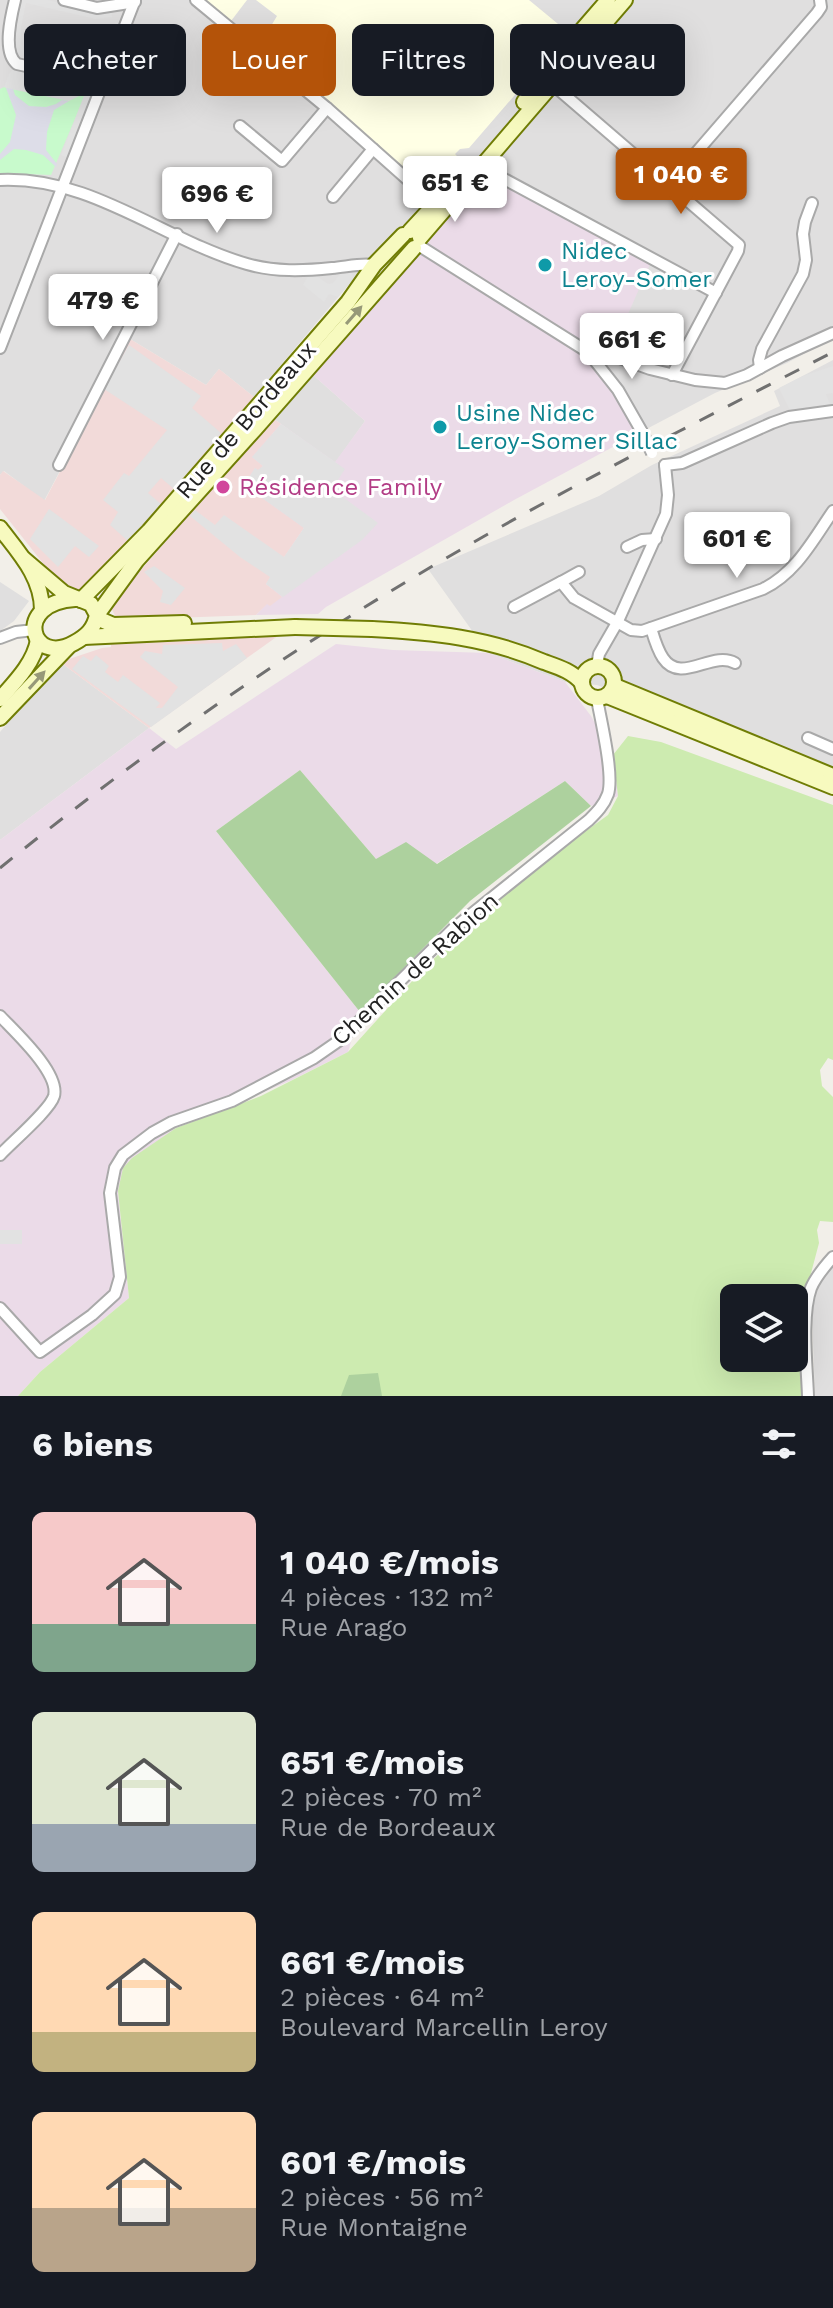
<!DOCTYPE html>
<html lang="fr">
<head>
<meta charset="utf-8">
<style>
	body { margin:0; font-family:"Work Sans",sans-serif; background:#242831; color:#f1f3f6; height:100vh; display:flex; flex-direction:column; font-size:30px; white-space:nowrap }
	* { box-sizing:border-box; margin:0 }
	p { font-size:26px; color:#9ea1a6 }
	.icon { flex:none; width:44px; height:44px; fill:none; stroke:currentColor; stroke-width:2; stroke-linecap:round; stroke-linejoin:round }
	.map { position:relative; height:1396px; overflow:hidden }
	.sheet { display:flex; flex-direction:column; background:#171b24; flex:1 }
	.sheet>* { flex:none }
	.guide { position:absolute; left:24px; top:24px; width:786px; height:72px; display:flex; gap:16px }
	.fabs { position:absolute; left:720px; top:1284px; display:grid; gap:16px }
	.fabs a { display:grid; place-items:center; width:88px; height:88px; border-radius:12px; background:#171b24; box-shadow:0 8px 32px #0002; font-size:40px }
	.price { position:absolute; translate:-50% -68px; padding:0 18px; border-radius:8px; background:#fff; color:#222; font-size:26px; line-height:52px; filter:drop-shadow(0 2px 4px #0008) }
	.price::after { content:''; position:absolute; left:50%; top:48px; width:24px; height:18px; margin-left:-12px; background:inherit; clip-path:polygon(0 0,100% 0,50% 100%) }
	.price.active { background:#b45309; color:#fff }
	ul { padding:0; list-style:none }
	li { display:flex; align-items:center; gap:24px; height:200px; padding:0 32px }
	li span { display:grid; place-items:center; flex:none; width:224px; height:160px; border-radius:12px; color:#555 }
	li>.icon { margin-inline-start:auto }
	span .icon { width:96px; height:96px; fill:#fffc; stroke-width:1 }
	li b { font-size:34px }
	h2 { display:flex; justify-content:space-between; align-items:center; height:96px; padding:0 32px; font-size:34px }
	.chip { padding:0 28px; border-radius:12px; background:#171b24; box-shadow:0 8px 32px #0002; font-size:28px; line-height:72px }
	.chip.active { background:#b45309; color:#fff }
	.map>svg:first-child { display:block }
</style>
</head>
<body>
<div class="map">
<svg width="833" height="1396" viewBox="0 0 833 1396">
	<rect width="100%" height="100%" fill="#f2efe9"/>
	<g fill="#e0dfdf">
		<polygon points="0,0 833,0 833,338 787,363 715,393 637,434 606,381 404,266 376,258 361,270 254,397 219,369 206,385 130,339 44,501 4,471 0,475"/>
		<polygon points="833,360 833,780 597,685 565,682 488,653 428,569 599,496 652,465 780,406 774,391"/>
		<polygon points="313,375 365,421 335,463 274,419"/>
		<polygon points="0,582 29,601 14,621 0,631"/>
		<polygon points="60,662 149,728 0,840 0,732"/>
		<polygon points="833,1266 833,1396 815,1396 812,1313 818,1284"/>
	</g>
	<g fill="#f2dad9">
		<polygon points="130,339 206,385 219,369 254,397 87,589 78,592 50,572 0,509 0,475 3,471 45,500"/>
		<polygon points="274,419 281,424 253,457 263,466 258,471 256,469 304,528 266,584 283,597 270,607 267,605 256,615 117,620 110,605"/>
		<polygon points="282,633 149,728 60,662 102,648 111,647 111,643"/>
	</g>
	<g fill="#ebdbe8">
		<polygon points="493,179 651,262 601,375 637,434 514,500 326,607 318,614 256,615 267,604 270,606 282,597 266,584 304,528 244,485 255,468 258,470 263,466 252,457 281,424 335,462 365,421 313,375 475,184"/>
		<polygon points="336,644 393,650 488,653 565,682 591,716 613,755 618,796 591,806 565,781 436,864 376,859 300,770 216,831 360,1012 348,1052 292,1080 176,1128 118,1191 129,1298 40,1372 18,1396 0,1396 0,840 149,728 176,749"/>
	</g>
	<g fill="#ffffe5">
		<polygon points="206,0 247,0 231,21"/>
		<polygon points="256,0 529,0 569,33 563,40 560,38 556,43 558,46 523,91 520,89 469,148 460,149 455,154 461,160 432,192 258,48 274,28 271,26 277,16"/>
	</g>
	<path fill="#cdebb0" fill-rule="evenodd" d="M628,736L661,742L833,805V1060L828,1058L820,1070L822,1086L833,1097V1222L820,1221L817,1230L819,1243L800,1315L802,1396H18L40,1372L129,1298L118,1191L123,1168L132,1158L176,1128L261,1096L348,1052L424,968L492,904L550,857L608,815L618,796L613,755ZM734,1298H794V1358H734Z"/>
	<g fill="#add19e">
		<polygon points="300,770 376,859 406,842 437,864 565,781 591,806 470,901 360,1012 216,831"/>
		<polygon points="378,1373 382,1396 341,1396 349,1375"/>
	</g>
	<polygon fill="#c8facc" points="4,87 87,91 51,175 0,173 0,89"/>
	<g fill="#e2e2e2">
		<polygon points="20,0 48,0 96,12 111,10 112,17 96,19 26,3 21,28 21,42 25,52 94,67 92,75 18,59 14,55 13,28"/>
		<polygon points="116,22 122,25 103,71 97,69"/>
		<polygon points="13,68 89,84 87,91 94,94 68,158 61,155 85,93 69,101 6,88 4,87 9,74"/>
		<polygon points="350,273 355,277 338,297 329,294 324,302 303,285 308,276 317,276 328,284 333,283 340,274"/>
		<polygon points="129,345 201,396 192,408 221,433 174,489 161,478 148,493 161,504 128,541 110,525 118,512 103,500 124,473 129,476 167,430 104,389"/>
		<polygon points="833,366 833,393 826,394 830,404 790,410 779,388 803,376"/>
		<polygon points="281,424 345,469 332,489 378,523 362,540 283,597 266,584 270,577 240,557 190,516 195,510 215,525 224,515 284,557 304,528 244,485 255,468 258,470 263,466 252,457"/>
		<polygon points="49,509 99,546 89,557 75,546 58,567 30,539"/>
		<polygon points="154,566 185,588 171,605 160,602 163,591 144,572"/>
		<polygon points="222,643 223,651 236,644 247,658 151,727 72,669 83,656 91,661 96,655 109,666 105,672 118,682 123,675 160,703 156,708 162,708 178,687 140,657 145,651 162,654 163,645"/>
		<rect x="0" y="1230" width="22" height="14"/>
	</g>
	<polygon fill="#dddde8" points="6,88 13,89 15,95 29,106 46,107 56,104 62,100 69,101 54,110 47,132 46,150 57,164 56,167 43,155 26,150 14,149 0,160 0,154 10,142 16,115"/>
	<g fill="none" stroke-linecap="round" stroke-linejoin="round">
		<defs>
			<g id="minor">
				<path d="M15,0C11,16 2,52 17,64L103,83"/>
				<polyline points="64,0 97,8 135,2"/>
				<polyline points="196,0 327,108 435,204"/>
				<polyline points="552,84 739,245 738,251 672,375"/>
				<polyline points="240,126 282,161 327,108"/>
				<polyline points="480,166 716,293"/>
				<path d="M0,180C92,176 163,240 247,264C275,272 303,271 332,268C346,267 360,263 374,265"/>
				<polyline points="669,184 817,13 821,7 820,0"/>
				<polyline points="333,197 373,149"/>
				<polyline points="418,245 588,352 618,390 642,432"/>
				<polyline points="0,348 135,0"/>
				<polyline points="588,352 600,351 650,369 695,380 725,383 747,375 782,356 833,333"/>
				<polyline points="760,368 759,360 762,349 803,274 806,260 803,234 805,222 812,203"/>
				<polyline points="59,465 177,234"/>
				<polyline points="665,465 682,463 772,423 789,417 833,411"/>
				<polyline points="627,547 642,540 656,539"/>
				<polyline points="561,582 579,572"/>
				<path d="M514,607L561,582L574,598L631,630L642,631L763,589C796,573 813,540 833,511"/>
				<path d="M651,628C654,638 657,649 663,658C681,685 712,650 735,663"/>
				<polyline points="0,638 16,632 34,630"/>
				<polyline points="597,666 599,654 618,621 666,514 668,495 665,465"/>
				<polyline points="808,738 833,749"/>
				<path d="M0,1016C15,1032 60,1073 54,1096C50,1110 12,1142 0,1155"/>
				<path d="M0,1308L40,1352L92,1315L115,1294L120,1277L110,1193L115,1168L123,1155L152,1133L172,1122L232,1101L314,1058L340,1040L453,929L589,820C597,812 604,805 608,794C614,775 601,721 597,699"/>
				<path d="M808,1396C807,1366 801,1316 811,1288C816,1276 825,1266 833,1257"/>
			</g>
			<g id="secondary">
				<polyline points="524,102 549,68 608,0"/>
				<polyline points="410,231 434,205"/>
				<polyline points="420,238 625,0"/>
				<path d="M0,528C19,553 42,577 42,610"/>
				<path d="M24,559L64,593L91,604L97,615C94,629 87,636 74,643C31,667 12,603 75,599"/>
				<polyline points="81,600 149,531 348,302 374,265 403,235"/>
				<polyline points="97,615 137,560 255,429 414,248"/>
				<polyline points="97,618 113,625 184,623"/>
				<path d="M372,629C432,632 489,638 544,662C558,667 572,671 582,683"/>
				<polyline points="84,637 295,627"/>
				<circle cx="598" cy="682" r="16"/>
				<polyline points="615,686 833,776"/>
				<polyline points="607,696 833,787"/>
				<path d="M0,699C15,682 34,663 38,640"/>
				<polyline points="0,718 68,647"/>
			</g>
		</defs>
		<use href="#minor" stroke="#a9a9a9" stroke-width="14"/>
		<use href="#secondary" stroke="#707d05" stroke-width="18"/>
		<use href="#minor" stroke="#fff" stroke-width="10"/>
		<use href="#secondary" stroke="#f7fabf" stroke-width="14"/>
		<path stroke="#707070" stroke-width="3" stroke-dasharray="16 16" stroke-linecap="butt" d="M0,868C126,766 257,672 396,588C537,502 686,428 833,352"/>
		<defs>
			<polyline id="minor-bridge" points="642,432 652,453"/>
			<polyline id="secondary-bridge" points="295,627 372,629"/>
		</defs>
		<use href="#minor-bridge" stroke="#a9a9a9" stroke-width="14" stroke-linecap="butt"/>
		<use href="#secondary-bridge" stroke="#707d05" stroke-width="18" stroke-linecap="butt"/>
		<use href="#minor-bridge" stroke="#fff" stroke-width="10"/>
		<use href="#secondary-bridge" stroke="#f7fabf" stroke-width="14"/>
	</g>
	<defs><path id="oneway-solid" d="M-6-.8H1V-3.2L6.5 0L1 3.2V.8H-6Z" transform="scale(2)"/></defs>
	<g fill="#979978">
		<use href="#oneway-solid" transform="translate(354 315) rotate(-49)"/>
		<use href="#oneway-solid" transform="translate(37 680) rotate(-48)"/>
	</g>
	<g fill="#0f9aa8" stroke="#fff" stroke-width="3">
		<circle cx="545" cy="265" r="8"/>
		<circle cx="440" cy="427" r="8"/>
	</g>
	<circle fill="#d1479c" stroke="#fff" stroke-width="3" cx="223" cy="487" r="8"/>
	<g text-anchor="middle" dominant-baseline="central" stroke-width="6" stroke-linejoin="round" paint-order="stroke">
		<g font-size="24" fill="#0d838f" stroke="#fff" text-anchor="start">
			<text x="561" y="251">Nidec<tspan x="561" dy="28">Leroy-Somer</tspan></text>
			<text x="456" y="413">Usine Nidec<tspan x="456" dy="28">Leroy-Somer Sillac</tspan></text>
		</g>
		<g font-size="24" fill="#222" stroke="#fff">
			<text transform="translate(246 420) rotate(-49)">Rue de Bordeaux</text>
			<text transform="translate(415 969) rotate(-42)">Chemin de Rabion</text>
		</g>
		<g font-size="24" fill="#b23c85" stroke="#fff" text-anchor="start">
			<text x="239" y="487">Résidence Family</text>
		</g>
	</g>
</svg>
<div class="fabs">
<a><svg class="icon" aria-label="layers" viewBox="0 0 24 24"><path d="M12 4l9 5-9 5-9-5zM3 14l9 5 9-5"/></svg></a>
</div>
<b class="price active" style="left:681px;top:216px">1 040 €</b>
<b class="price" style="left:455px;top:224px">651 €</b>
<b class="price" style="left:217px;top:235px">696 €</b>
<b class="price" style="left:103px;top:342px">479 €</b>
<b class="price" style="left:632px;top:381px">661 €</b>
<b class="price" style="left:737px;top:580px">601 €</b>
<div class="guide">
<a class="chip">Acheter</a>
<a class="chip active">Louer</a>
<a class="chip">Filtres</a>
<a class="chip">Nouveau</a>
</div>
</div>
<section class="sheet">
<h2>6 biens<svg class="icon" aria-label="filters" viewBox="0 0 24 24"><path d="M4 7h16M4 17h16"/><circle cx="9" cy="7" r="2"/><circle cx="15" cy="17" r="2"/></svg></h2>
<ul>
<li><span style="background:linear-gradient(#f6c9c9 70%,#7fa58c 0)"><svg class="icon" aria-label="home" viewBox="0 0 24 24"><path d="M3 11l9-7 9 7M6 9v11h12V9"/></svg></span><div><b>1 040 €/mois</b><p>4 pièces · 132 m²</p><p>Rue Arago</p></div></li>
<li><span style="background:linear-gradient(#dfe7d0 70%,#9aa5b1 0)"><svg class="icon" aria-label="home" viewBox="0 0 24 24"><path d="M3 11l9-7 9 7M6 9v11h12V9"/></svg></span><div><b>651 €/mois</b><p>2 pièces · 70 m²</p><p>Rue de Bordeaux</p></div></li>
<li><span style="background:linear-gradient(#ffd9b3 75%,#c2b280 0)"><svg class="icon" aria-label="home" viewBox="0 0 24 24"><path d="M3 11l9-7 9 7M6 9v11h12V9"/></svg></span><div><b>661 €/mois</b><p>2 pièces · 64 m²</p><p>Boulevard Marcellin Leroy</p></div></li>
<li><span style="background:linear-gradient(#ffd9b3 60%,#b9a48a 0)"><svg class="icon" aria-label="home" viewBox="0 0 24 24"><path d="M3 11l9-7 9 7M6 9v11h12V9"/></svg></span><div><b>601 €/mois</b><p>2 pièces · 56 m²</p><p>Rue Montaigne</p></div></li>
</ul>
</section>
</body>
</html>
